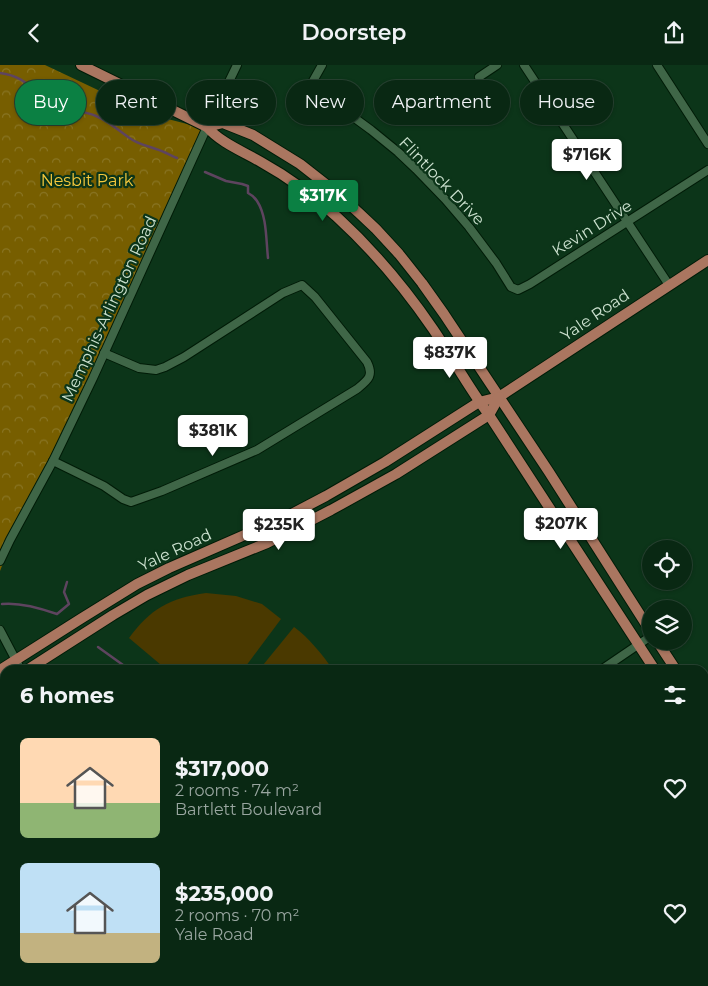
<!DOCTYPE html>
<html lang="en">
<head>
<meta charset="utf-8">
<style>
	body { margin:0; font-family:Montserrat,sans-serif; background:#173421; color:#f1f3f6; height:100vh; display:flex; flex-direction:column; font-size:19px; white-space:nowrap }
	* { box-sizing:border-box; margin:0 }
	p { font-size:16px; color:#99a6a0 }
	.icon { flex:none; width:28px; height:28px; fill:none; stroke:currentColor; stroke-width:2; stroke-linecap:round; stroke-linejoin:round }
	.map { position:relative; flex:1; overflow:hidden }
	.side { position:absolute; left:0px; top:600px; width:709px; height:321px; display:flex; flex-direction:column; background:#092813; border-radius:15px 15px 0 0; box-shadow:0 1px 4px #0004,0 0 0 1px #294433 }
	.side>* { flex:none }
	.hud { position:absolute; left:15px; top:15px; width:679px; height:45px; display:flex; gap:10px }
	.tools { position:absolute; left:642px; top:475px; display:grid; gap:10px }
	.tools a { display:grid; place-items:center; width:50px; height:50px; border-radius:50%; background:#092813; box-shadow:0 1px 4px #0004,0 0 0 1px #294433; font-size:25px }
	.price { position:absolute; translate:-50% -42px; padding:0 11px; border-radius:5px; background:#fff; color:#222; font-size:16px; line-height:32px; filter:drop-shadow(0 1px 2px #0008) }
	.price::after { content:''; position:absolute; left:50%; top:30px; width:15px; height:11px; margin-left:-8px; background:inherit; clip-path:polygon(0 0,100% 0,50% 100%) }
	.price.current { background:#0b8043; color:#fff }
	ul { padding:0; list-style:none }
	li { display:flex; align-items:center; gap:15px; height:125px; padding:0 20px }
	li span { display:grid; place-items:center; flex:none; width:140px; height:100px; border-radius:8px; color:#555 }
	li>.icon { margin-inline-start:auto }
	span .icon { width:60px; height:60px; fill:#fffc; stroke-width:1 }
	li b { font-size:21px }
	h2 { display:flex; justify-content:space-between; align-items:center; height:60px; padding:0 20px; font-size:21px }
	.pill { padding:0 18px; border-radius:22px; background:#092813; box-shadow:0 1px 4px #0004,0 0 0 1px #294433; font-size:18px; line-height:45px }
	.pill.current { background:#0b8043; color:#fff }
	header { display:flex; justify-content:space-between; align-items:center; height:65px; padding:0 20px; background:#092813; font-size:22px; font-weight:600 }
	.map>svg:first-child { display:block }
</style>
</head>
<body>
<header><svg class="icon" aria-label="back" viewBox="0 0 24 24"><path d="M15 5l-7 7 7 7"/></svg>Doorstep<svg class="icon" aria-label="share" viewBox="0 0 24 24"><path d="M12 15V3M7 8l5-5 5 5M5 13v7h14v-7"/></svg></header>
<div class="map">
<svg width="708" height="921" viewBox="0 0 708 921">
	<defs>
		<pattern id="forest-crowns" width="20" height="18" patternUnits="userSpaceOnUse" patternTransform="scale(1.25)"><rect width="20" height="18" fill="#775e00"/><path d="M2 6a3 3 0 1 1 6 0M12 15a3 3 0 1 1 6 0" fill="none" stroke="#897524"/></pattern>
	</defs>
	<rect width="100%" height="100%" fill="#0c3519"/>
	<polygon fill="url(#forest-crowns)" points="0,0 45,0 100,26 164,53 191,60 208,62 7,488 0,506"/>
	<g fill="#4a3900">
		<path d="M206,528L236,531L262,539L281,554L243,605H167L129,573C150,544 170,533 206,528Z"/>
		<path d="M294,562C309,573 322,589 333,605H259Z"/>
	</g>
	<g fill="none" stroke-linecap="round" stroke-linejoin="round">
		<g stroke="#5e445f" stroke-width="2.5">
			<path d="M0,8C25,11 33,26 52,38C66,46 82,45 96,51C110,57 119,66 131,74C138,79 148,81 156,84C163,86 170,90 177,93"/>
			<path d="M205,107L226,116L242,119L248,121V128C252,130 255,133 257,136C267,151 266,175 268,193"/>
			<path d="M2,539C20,537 40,543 57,549L69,539L64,527L67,517"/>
			<polyline points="98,582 130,605"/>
			<polyline points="645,916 652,921"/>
		</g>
		<defs>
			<g id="minor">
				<polyline points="322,0 313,16 312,19 315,24 371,65 398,87 416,104 445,134 469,162 496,198 511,222 518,225 530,219 708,105"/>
				<polyline points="524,0 669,220"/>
				<polyline points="657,0 708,79"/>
				<polyline points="479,12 497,0"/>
				<path d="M53,396L104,421L123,434L131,437L162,426L257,385L357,324C368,315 374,311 367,297L315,232L302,220L283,228L184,292L165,302L156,305L139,303L104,288"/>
				<polyline points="0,496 10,475 53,396 93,313 207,62 237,0"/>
				<polyline points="0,565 21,605"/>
				<polyline points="601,605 651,571"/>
				<polyline points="704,745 708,742"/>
				<polyline points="0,752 5,748"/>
				<polyline points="704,754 708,752"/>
				<polyline points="0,883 5,880"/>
				<polyline points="77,916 80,921"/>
				<polyline points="216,916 219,921"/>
				<polyline points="393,916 396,921"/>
				<polyline points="233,921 240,916"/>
				<polyline points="480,921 486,916"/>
			</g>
			<g id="major">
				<path d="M81,0L207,62C221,78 242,86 261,97C288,112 314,131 337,152C374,186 405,223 433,264C452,292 468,322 489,350L655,605"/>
				<polyline points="207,62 223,58 253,70 300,99 337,128 359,148 376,164 399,189 422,218 444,249 549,407 651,567"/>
				<polyline points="657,576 676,605"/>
				<polyline points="0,605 82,553 137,519 169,503 286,452 326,431 385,397 479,337 499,332 708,195"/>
				<polyline points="27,605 113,550 147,530 188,510 267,478 331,445 396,409 489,350 499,332"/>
				<polyline points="0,624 5,621"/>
				<polyline points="704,648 708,654"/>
				<polyline points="704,681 708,688"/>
			</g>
		</defs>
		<use href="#minor" stroke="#001b07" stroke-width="10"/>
		<use href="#major" stroke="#001b07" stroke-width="12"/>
		<use href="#minor" stroke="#3f6647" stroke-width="8"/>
		<use href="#major" stroke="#aa7660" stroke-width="10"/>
	</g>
	<g text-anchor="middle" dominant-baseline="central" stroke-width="4.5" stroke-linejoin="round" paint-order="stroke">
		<g font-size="16" fill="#f6c93d" stroke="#0c3519">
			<text x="87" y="115">Nesbit Park</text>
		</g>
		<g font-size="16" fill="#cde2d0" stroke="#0c3519">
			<text transform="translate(442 116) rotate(46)">Flintlock Drive</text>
			<text transform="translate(592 163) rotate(-32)">Kevin Drive</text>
			<text transform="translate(109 244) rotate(-65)">Memphis-Arlington Road</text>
			<text transform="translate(595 250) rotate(-34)">Yale Road</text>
			<text transform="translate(175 485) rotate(-25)">Yale Road</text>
		</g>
	</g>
</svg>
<div class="tools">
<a><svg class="icon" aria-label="locate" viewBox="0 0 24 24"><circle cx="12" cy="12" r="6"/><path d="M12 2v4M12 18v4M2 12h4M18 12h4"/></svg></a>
<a><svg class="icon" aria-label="layers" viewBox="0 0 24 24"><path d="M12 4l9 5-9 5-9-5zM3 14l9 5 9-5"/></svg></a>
</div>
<b class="price" style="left:587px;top:116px">$716K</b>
<b class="price current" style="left:323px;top:157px">$317K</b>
<b class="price" style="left:450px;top:314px">$837K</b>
<b class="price" style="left:213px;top:392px">$381K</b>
<b class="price" style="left:561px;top:485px">$207K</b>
<b class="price" style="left:279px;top:486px">$235K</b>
<div class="hud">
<a class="pill current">Buy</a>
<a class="pill">Rent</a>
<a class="pill">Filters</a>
<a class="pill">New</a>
<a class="pill">Apartment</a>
<a class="pill">House</a>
</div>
<section class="side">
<h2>6 homes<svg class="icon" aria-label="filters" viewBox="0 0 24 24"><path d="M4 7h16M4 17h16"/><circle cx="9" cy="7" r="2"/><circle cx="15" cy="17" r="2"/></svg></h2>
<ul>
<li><span style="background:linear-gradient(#ffd9b3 65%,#8fb573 0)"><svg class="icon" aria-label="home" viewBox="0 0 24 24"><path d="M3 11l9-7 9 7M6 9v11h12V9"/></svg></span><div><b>$317,000</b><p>2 rooms · 74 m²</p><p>Bartlett Boulevard</p></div><svg class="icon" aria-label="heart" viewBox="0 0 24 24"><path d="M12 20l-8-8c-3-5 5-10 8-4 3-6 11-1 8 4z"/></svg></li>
<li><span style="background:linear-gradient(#bfe0f5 70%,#c2b280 0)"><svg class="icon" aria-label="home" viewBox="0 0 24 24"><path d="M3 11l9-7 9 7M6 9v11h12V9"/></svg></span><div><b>$235,000</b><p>2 rooms · 70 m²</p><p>Yale Road</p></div><svg class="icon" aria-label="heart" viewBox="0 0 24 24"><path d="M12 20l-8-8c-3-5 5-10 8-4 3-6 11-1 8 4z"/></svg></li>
</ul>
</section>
</div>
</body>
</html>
